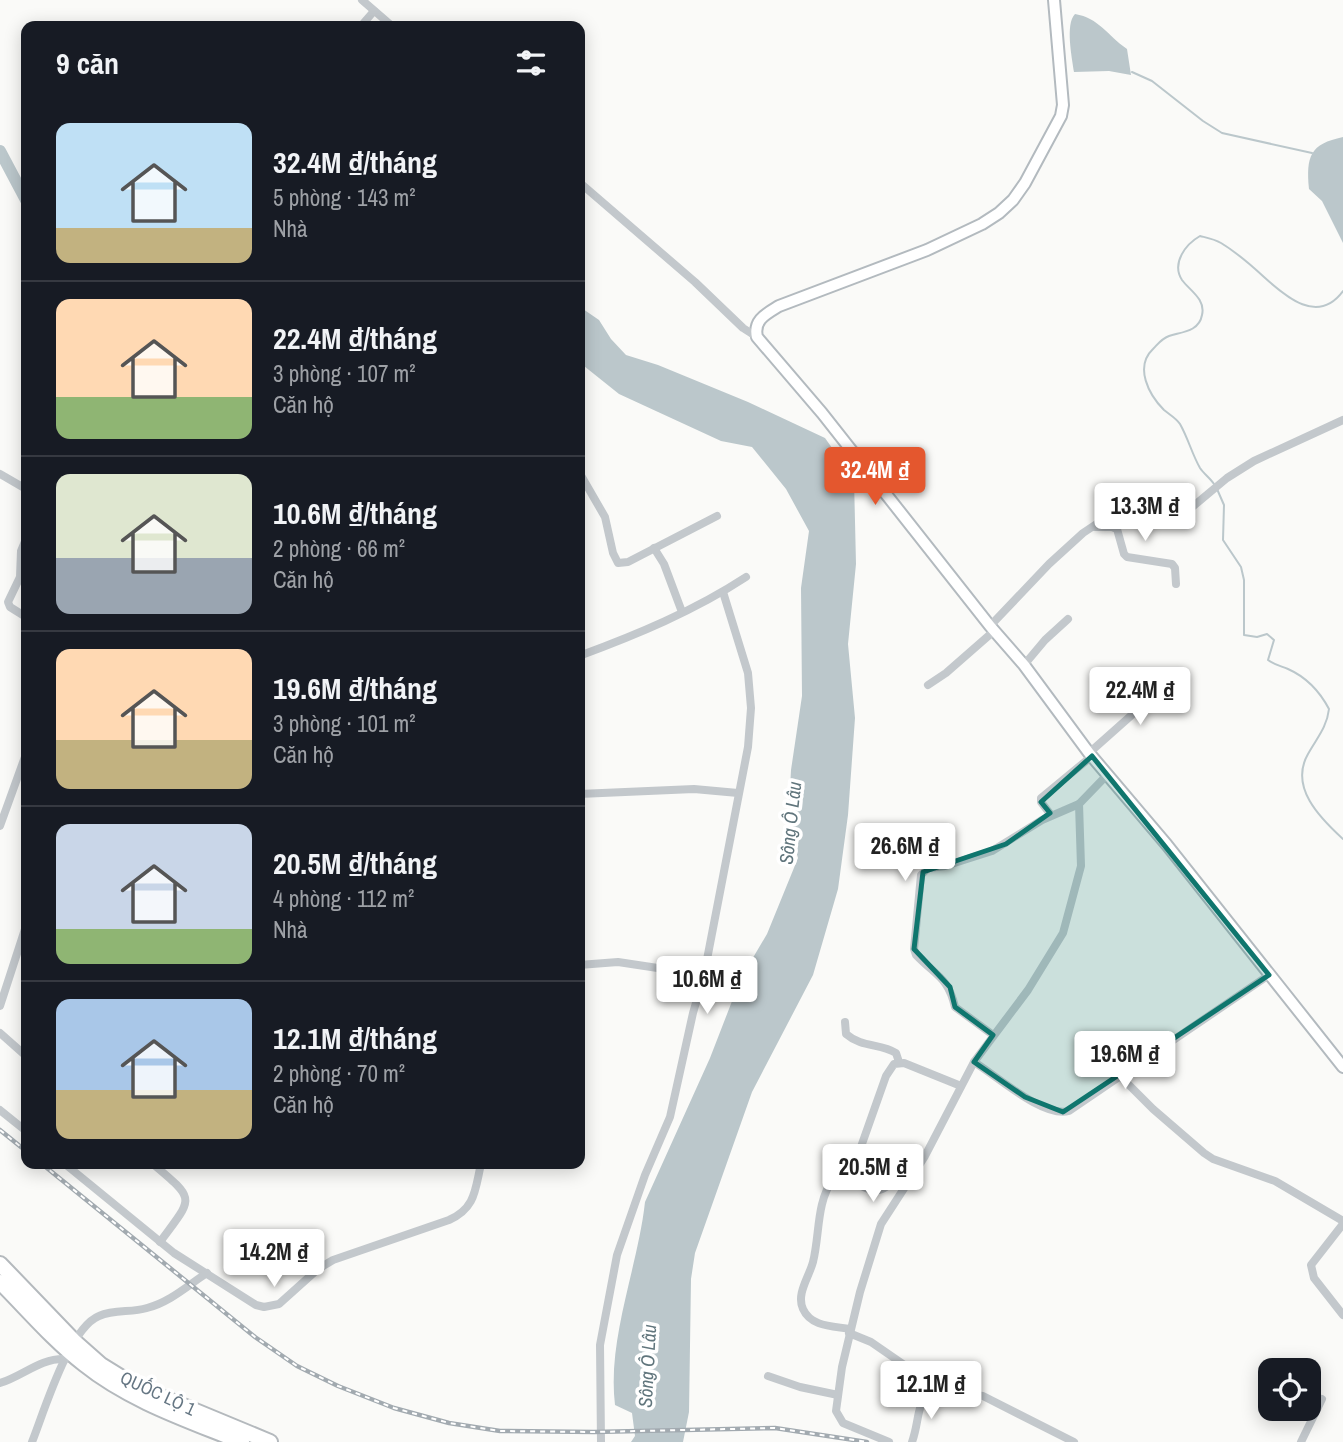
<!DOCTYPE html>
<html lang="vi">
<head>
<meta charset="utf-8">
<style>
	body { margin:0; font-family:"Archivo Narrow",sans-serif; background:#242831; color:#f1f3f6; height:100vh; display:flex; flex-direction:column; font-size:26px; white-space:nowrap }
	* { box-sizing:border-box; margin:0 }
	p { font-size:23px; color:#9ea1a6 }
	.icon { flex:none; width:38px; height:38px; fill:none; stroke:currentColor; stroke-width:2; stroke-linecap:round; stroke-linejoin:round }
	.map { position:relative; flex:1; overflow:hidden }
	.side { position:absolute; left:21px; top:21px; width:564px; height:1148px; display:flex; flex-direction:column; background:#171b24; border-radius:14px; box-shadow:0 4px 18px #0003 }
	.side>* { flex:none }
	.buttons { position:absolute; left:1258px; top:1358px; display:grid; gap:14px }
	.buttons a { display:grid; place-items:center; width:63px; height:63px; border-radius:14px; background:#171b24; box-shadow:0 4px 18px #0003; font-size:35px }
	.price { position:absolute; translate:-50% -60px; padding:0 16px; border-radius:7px; background:#fff; color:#222; font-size:23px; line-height:46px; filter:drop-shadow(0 2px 4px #0008) }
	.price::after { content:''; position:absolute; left:50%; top:42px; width:21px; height:16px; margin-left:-10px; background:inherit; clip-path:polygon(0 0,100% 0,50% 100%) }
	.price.current { background:#e4572e; color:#fff }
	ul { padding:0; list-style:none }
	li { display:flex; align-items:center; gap:21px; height:175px; padding:0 35px }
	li+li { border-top:2px solid #363941 }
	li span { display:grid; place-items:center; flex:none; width:196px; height:140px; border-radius:14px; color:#555 }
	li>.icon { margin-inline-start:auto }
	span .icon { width:84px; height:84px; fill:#fffc; stroke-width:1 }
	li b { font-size:30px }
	h2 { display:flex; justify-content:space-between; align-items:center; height:84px; padding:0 35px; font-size:30px }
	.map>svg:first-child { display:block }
</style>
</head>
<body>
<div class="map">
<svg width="1343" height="1442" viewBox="0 0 1343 1442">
	<rect width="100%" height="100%" fill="#fafaf8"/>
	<g fill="#bbc7cb">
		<path d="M1075,14C1099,18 1107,35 1127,49L1131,75L1109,71L1074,72C1072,58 1065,24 1075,14Z"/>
		<path d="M1343,137V243L1322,201L1309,189C1306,156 1310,144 1343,137Z"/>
		<path d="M579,309H583L599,320L611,339L626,355L658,365L748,402L825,438L854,479L856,564L848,644L855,718L848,815L838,889L813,975L752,1092L695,1253L691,1279L689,1412L683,1442H631L635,1436L632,1413L615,1405C607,1339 638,1267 645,1202L710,1058L741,978L767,934L798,858L788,825L791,770L802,696L801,588L809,531L786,489L752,447L721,441L619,394L579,362Z"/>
	</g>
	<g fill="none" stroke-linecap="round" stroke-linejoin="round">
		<g stroke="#bbc7cb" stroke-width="2">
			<polyline points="1132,72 1152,81 1203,121 1222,133 1312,153"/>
			<path d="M1214,484C1210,478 1204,474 1200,468C1192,454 1188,438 1180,424C1176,418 1170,415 1164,410C1149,395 1134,367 1153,349C1158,344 1161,339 1169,336C1181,332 1199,332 1202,315C1206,299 1189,290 1182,280C1171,263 1186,244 1200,236C1208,238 1214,239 1221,243C1236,252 1251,265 1264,277C1286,297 1318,325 1343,291"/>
			<path d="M1217,489L1224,505L1223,540L1241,567L1244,580V635L1257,637L1267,634L1274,640L1268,660C1275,665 1281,666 1288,669C1306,677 1320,692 1329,709C1327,727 1317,738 1308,754C1289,787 1320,818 1343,839"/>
		</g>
		<polyline stroke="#bbc7cb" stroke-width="12" points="0,151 26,200"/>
		<defs>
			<path id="secondary" d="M1054,0L1063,105L1061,116L1025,183L1013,200L999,213L982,224L927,250L779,306C766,314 753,320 757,337L822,413L990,626L1024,665L1089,753L1167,845L1343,1067"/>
			<g id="highway">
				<polyline points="0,1264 75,1342 101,1365 135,1386 270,1442"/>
				<path d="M0,1282C27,1309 53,1340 84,1364C130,1401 188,1420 242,1442"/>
			</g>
		</defs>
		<use href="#secondary" stroke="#b3babf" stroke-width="14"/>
		<use href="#highway" stroke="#b4b9bd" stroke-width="18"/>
		<g stroke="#c3c8cc" stroke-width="8">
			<polyline points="362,0 392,26"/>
			<polyline points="361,26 374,11"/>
			<polyline points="579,182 695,282 743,328 757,337"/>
			<polyline points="579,472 605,517 613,553 618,563 628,562 717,516"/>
			<polyline points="0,474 26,489"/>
			<polyline points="1095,527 1112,527 1117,529 1124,554 1127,557 1172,564 1175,568 1176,584"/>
			<polyline points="26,539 21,551 20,577 8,602 10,607 26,617"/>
			<polyline points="654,548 664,564 682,612"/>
			<polyline points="990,626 1049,564 1083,533 1101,521 1116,518 1146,520 1185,513 1227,478 1254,461 1343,420"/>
			<path d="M579,656C636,635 694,611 746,577"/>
			<polyline points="1024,665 1045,640 1068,619"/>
			<polyline points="928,685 946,673 994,631"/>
			<polyline points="1089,753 1134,713 1184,689"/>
			<polyline points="579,794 694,789 738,793"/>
			<polyline points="1051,815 1041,802 1041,798 1092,756"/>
			<polyline points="0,826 26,754"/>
			<polyline points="579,965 618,962 704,975"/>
			<polyline points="0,1006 26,926"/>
			<path d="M845,1022L846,1034C862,1048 881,1043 896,1053L899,1062"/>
			<polyline points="0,1033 26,1056"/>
			<path d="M993,1035L955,1007C948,977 936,976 916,955L914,949L921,875L928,868L945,866L992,851L1042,820L1079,804"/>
			<path d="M974,1062C997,1076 1043,1118 1069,1111L1269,975"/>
			<polyline points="1121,1077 1153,1109 1204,1153 1213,1159 1275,1181 1343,1221"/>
			<polyline points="0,1110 26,1131"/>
			<path d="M65,1164L174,1253L256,1305L264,1307L279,1304L318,1269L333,1260L449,1220C476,1208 475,1189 481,1164"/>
			<path d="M153,1164C197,1201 193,1197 160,1242"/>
			<path d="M848,1179C857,1184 875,1196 886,1187C891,1182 894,1173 898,1167L911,1176"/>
			<polyline points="1343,1224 1311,1265 1314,1278 1343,1315"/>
			<path d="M850,1329C833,1326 811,1327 803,1309C796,1294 809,1277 813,1262C820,1234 816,1203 833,1179H847L851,1175L886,1076L894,1064L904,1063L961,1086"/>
			<polyline points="849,1333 871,1342 942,1391 983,1396 1074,1442"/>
			<polyline points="768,1376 800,1387 838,1395"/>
			<path d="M0,1383C23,1376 40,1358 65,1359"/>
			<path d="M32,1442C44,1412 69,1328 99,1316C115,1309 131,1313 147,1308C170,1302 187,1286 207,1273"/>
			<polyline points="601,1442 600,1345 617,1255 645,1175 670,1117 693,1013 704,975 748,747 751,708 748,673 723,592"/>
			<polyline points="889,1442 843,1423 836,1411 842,1367 860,1292 881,1224 925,1156 974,1062 1028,990 1063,933 1081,866 1079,804 1108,774"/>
			<path d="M912,1442C920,1420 915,1405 933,1386"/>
			<polyline points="1301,1442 1322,1399"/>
		</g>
		<use href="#secondary" stroke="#fff" stroke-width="10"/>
		<use href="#highway" stroke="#fff" stroke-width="14"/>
		<defs>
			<g id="rail">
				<polyline points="0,1130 26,1151"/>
				<polyline points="42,1164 255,1337 297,1366 338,1386 394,1408 449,1423 500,1431 594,1432 775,1428 867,1442"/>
			</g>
		</defs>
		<use href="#rail" stroke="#a2aab0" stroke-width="4.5"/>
		<use href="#rail" stroke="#fff" stroke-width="2" stroke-dasharray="5" stroke-linecap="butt"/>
	</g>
	<path fill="#0f766e" fill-opacity="0.2" stroke="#0f766e" stroke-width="5" stroke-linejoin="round" d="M1092,756L1269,975L1063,1112L1025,1097L974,1062L993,1035L955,1007L950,987L914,949L923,872L1006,844L1050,813L1041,802Z"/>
	<g text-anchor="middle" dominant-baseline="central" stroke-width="7" stroke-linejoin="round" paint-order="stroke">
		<g font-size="18" fill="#657683" stroke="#fff">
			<text transform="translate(158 1393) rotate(25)">QUỐC LỘ 1</text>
		</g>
		<g font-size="19" font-style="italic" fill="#60757c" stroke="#fff">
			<text transform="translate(790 823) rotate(-84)">Sông Ô Lâu</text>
			<text transform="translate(647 1366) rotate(-87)">Sông Ô Lâu</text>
		</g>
	</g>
</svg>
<div class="buttons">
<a><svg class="icon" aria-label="locate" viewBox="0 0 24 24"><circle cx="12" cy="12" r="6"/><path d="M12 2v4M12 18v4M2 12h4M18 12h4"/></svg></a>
</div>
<b class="price current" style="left:875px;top:507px">32.4M ₫</b>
<b class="price" style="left:1145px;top:543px">13.3M ₫</b>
<b class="price" style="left:1140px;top:727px">22.4M ₫</b>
<b class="price" style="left:905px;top:883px">26.6M ₫</b>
<b class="price" style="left:707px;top:1016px">10.6M ₫</b>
<b class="price" style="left:1125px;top:1091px">19.6M ₫</b>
<b class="price" style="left:873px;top:1204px">20.5M ₫</b>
<b class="price" style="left:274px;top:1289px">14.2M ₫</b>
<b class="price" style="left:931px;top:1421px">12.1M ₫</b>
<section class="side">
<h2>9 căn<svg class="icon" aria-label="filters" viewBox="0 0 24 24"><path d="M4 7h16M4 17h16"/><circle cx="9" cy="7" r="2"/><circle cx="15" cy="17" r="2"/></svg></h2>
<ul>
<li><span style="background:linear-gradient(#bfe0f5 75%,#c2b280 0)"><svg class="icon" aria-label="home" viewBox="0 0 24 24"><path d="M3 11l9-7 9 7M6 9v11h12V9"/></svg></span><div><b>32.4M ₫/tháng</b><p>5 phòng · 143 m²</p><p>Nhà</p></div></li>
<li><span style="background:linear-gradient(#ffd9b3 70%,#8fb573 0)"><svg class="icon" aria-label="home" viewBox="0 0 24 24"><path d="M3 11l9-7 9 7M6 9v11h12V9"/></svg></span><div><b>22.4M ₫/tháng</b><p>3 phòng · 107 m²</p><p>Căn hộ</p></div></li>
<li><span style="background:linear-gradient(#dfe7d0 60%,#9aa5b1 0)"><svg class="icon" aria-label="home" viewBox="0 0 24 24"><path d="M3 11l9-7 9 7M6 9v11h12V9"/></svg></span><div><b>10.6M ₫/tháng</b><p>2 phòng · 66 m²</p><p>Căn hộ</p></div></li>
<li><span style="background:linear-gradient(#ffd9b3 65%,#c2b280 0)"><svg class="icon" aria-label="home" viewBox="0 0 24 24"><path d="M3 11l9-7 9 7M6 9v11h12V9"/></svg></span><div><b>19.6M ₫/tháng</b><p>3 phòng · 101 m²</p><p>Căn hộ</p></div></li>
<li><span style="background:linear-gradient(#c9d6e8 75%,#8fb573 0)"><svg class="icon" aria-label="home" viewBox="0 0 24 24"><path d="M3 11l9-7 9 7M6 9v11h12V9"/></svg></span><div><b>20.5M ₫/tháng</b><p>4 phòng · 112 m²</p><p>Nhà</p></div></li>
<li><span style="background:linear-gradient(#a9c7e8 65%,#c2b280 0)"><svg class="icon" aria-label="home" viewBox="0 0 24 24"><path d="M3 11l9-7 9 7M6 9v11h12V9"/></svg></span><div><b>12.1M ₫/tháng</b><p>2 phòng · 70 m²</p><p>Căn hộ</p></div></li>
</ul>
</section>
</div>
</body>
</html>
